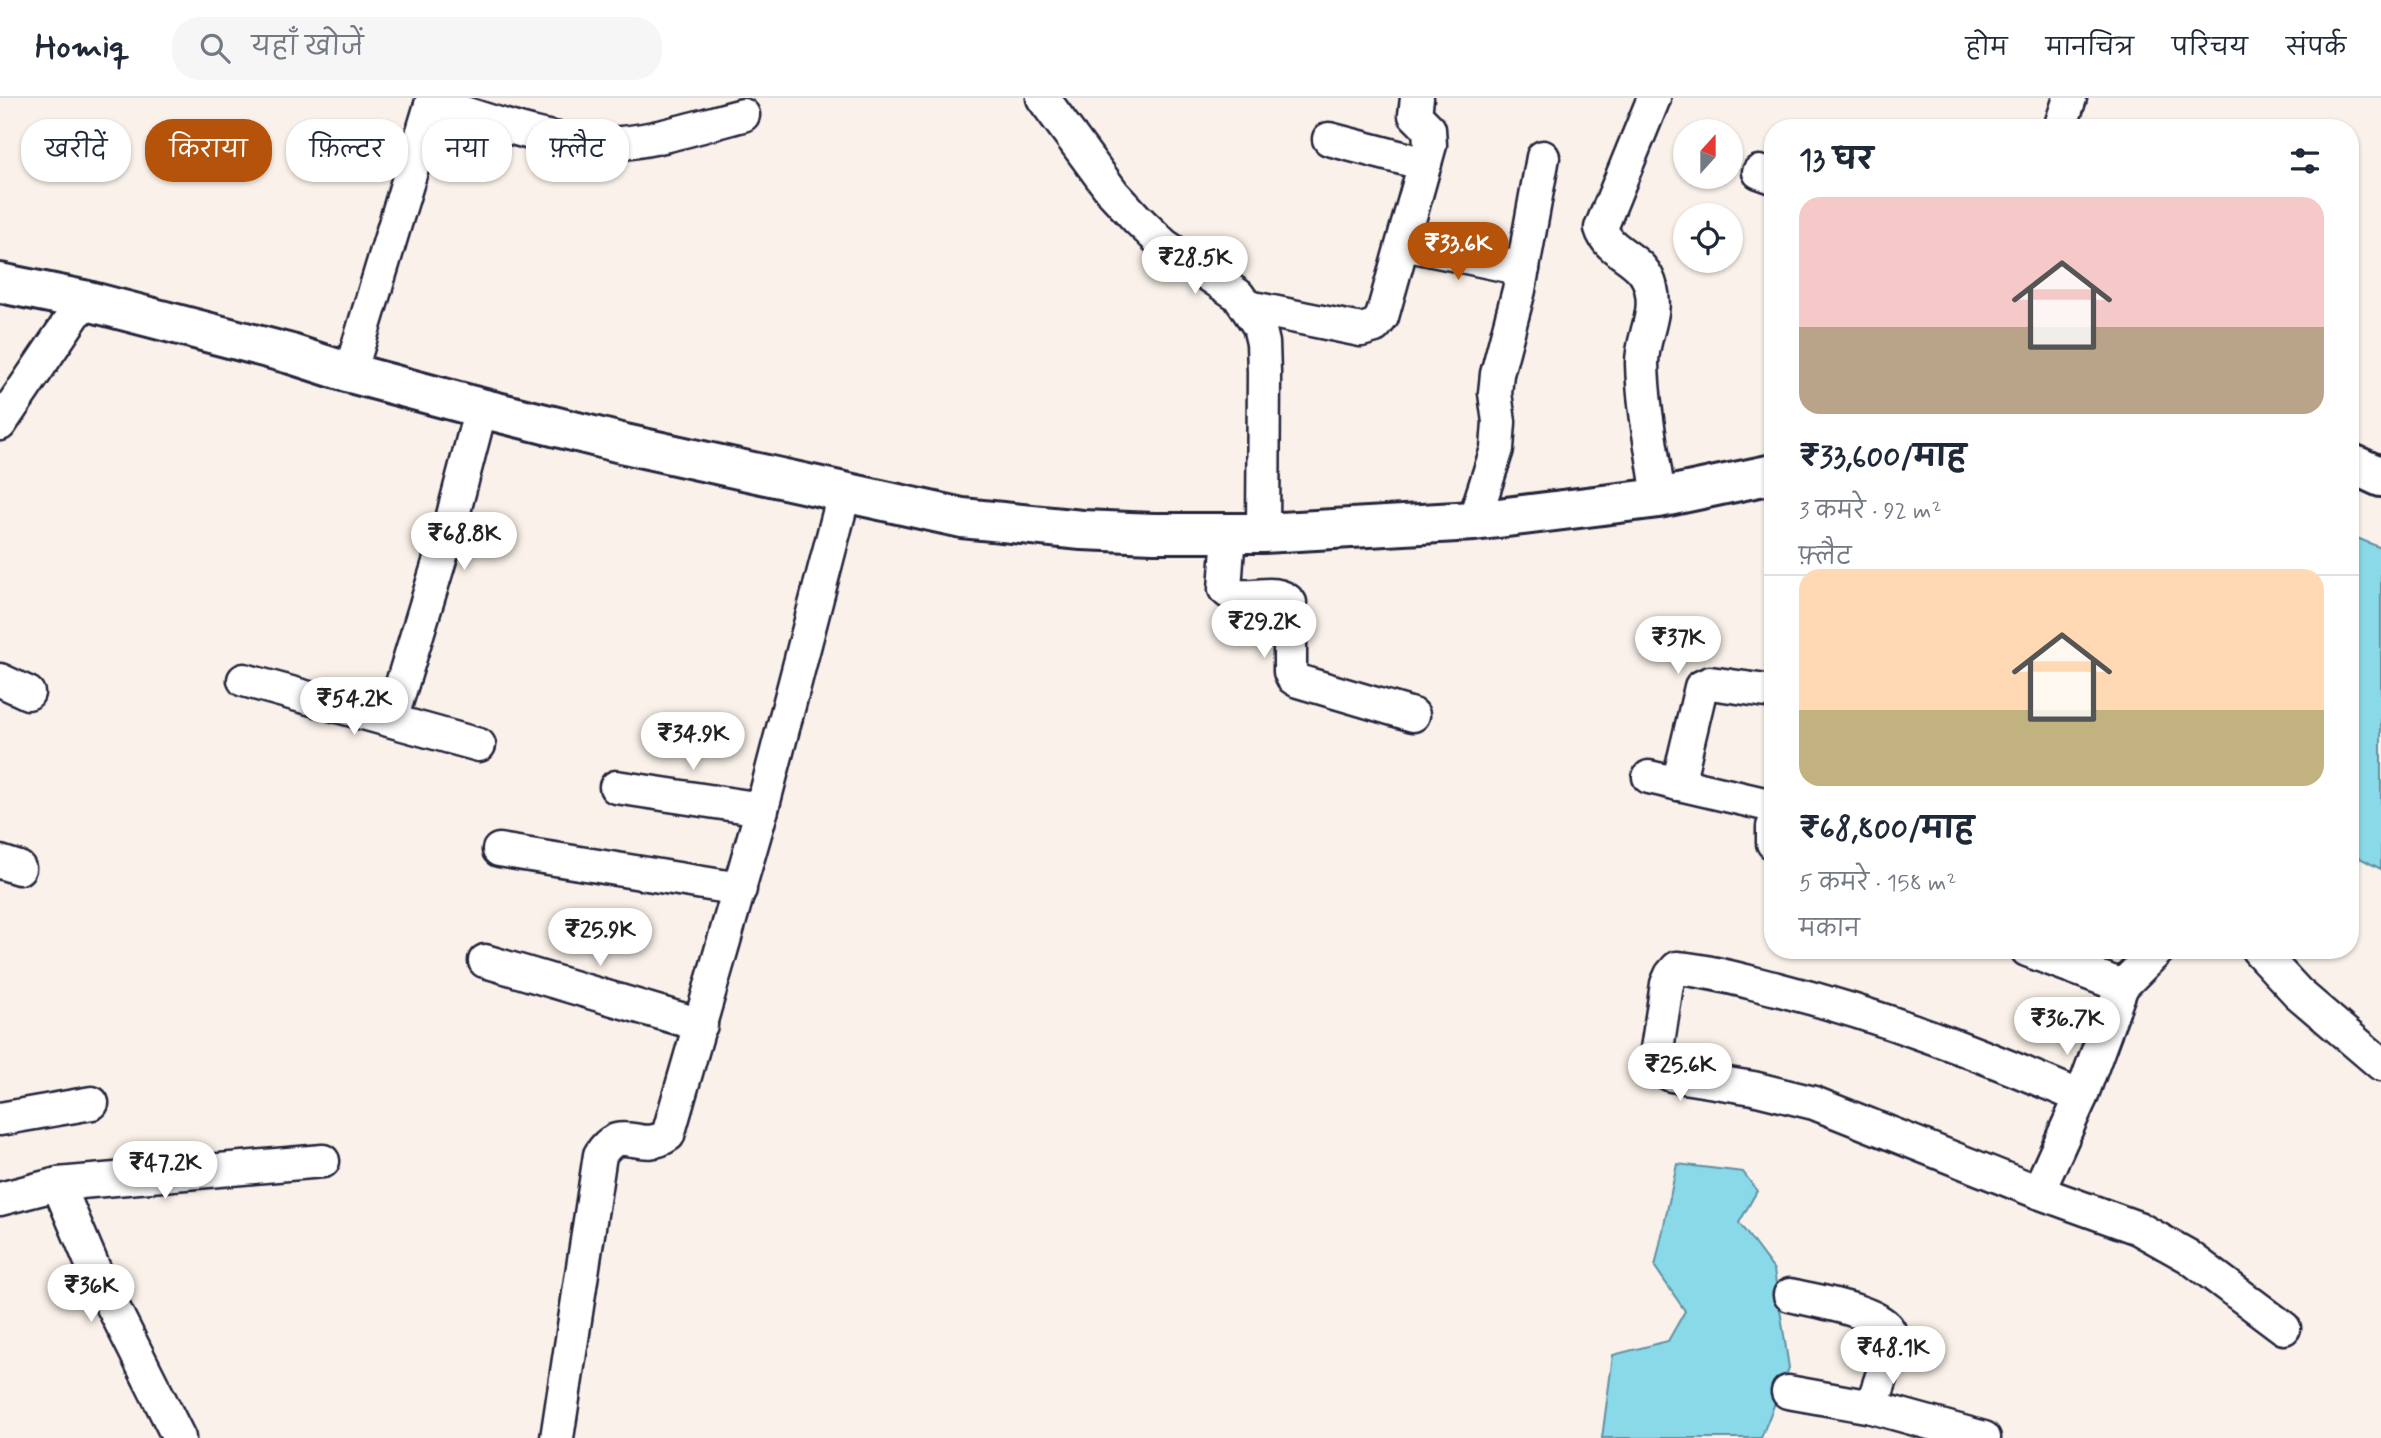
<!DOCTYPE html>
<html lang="hi">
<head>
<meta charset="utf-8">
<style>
	body { margin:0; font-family:Mynerve,"Playpen Sans Deva",sans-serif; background:#f6f6f7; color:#1f2937; height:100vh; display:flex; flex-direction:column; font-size:26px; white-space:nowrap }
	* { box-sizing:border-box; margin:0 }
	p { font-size:23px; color:#747a83 }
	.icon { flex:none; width:38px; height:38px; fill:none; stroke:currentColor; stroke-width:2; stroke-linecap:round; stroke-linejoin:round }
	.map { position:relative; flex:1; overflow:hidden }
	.sheet { position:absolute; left:1764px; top:21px; width:595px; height:840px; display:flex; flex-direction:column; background:#fff; border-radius:28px; box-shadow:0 2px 5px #0004 }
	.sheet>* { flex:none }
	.top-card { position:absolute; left:21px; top:21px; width:665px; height:63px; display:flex; gap:14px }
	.needle { width:46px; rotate:21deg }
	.fabs { position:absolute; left:1673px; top:21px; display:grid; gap:14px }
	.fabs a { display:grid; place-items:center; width:70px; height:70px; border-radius:50%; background:#fff; box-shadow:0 2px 5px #0004; font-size:35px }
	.price { position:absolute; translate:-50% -60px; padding:0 16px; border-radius:24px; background:#fff; color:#222; font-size:23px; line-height:46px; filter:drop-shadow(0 2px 4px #0008) }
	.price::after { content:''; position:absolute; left:50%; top:42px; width:21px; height:16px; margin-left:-10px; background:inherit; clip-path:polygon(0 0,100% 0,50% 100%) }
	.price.on { background:#b45309; color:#fff }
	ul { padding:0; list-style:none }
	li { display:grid; align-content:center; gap:14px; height:371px; padding:0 35px }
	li+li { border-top:2px solid #e0e1e3 }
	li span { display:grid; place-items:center; height:217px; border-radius:21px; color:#555 }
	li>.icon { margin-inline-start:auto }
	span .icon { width:126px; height:126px; fill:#fffc; stroke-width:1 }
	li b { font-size:30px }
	h2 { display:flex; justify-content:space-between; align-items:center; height:84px; padding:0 35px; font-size:30px }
	.pill { padding:0 24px; border-radius:28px; background:#fff; box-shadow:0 2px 5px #0004; font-size:24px; line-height:63px }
	.pill.on { background:#b45309; color:#fff }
	header { display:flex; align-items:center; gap:42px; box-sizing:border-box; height:98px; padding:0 35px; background:#fff; border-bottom:2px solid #e0e1e3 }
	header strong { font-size:33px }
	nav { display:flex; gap:38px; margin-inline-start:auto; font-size:24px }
	.search { width:490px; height:63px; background:#f6f6f7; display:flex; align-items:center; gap:18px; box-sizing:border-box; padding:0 24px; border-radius:28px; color:#747a83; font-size:26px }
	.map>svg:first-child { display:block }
</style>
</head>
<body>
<header>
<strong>Homiq</strong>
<div class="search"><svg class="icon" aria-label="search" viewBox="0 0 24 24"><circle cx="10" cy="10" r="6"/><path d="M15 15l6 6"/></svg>यहाँ खोजें</div>
<nav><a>होम</a><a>मानचित्र</a><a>परिचय</a><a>संपर्क</a></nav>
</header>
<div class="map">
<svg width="2381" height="1340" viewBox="0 0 2381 1340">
	<rect width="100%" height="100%" fill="#faf2ea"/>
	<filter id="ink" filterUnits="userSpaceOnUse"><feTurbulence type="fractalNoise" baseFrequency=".0143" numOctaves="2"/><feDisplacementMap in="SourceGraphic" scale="14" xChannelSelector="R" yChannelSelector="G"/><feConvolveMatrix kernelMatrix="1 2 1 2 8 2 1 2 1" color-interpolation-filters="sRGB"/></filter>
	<g filter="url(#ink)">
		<g fill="#8ad9e8" stroke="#6090a3" stroke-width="2">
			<polygon points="2350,437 2381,450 2381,771 2350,755"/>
			<polygon points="1677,1066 1743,1074 1757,1093 1739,1125 1774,1172 1789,1270 1761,1340 1602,1340 1613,1257 1668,1243 1685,1213 1655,1169"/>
		</g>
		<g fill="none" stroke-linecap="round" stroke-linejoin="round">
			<defs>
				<g id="minor">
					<polyline points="1043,0 1113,95 1137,121 1164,147 1238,197 1259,228 1263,245 1264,274 1263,435"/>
					<path d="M1654,0L1601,130C1609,157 1644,158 1651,190C1658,217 1642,239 1642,265C1643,310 1653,356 1659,400"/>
					<path d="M432,5C492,23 557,50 622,45C663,41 703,27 743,17"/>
					<polyline points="2060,30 2070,0"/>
					<polyline points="1329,41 1425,66"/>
					<polyline points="1759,74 1773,79"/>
					<polyline points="1404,146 1523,171"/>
					<polyline points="1248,209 1361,232 1375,228 1382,219 1430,47 1429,31 1415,17 1417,0"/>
					<polyline points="350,275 433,0"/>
					<polyline points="0,326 84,202"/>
					<polyline points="1474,423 1497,351 1499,324 1495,295 1497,276 1519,192 1543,59"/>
					<path d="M1229,435L1225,491C1242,509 1274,486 1290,505V574L1293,580L1298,583L1413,617"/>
					<polyline points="0,582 28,595"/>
					<polyline points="244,582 479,647"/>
					<polyline points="391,622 451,425 481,310"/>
					<polyline points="1649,679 1773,708"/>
					<polyline points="1678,686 1701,589 1710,585 1773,594"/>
					<polyline points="616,689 762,711"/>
					<polyline points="1773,729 1773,745"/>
					<polyline points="499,752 740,791"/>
					<polyline points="0,764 19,770"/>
					<polyline points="2027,852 2122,888 2081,999 2038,1094"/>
					<polyline points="2258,852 2298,895 2381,966"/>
					<polyline points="485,863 701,927"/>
					<polyline points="2122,888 2158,852"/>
					<path d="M2081,999C1980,956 1884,918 1777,891C1744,883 1711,873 1677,870L1671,877L1667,886L1656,958L1661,971L1671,977L1753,990L1814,1005L2038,1094L2138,1130L2188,1158L2284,1230"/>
					<polyline points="0,1021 92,1005"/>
					<polyline points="58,1086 94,1171 179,1340"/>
					<polyline points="0,1101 58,1086 323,1063"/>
					<path d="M1790,1197C1810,1202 1884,1213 1890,1235C1894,1251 1876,1292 1872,1309"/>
					<polyline points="1788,1294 1872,1309 1984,1340"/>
					<path d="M557,1340L600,1057C621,1023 640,1057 668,1037L762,711L844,396"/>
				</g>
				<g id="highway">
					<polyline points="0,185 84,202 291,256 350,275 481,310 625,346 962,420 1082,432 1154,435 1263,435 1474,423 1659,400 1773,376"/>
					<polyline points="2350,365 2381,379"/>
				</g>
			</defs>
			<use href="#minor" stroke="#22223b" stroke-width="37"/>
			<use href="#highway" stroke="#22223b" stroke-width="44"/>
			<use href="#minor" stroke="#fff" stroke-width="32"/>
			<use href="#highway" stroke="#fff" stroke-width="38"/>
		</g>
	</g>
</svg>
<div class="fabs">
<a><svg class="needle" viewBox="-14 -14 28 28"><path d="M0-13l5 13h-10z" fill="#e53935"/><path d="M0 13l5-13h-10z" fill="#747a83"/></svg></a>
<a><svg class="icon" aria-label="locate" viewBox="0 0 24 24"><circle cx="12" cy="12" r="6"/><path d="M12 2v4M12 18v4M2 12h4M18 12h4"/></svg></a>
</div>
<b class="price on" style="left:1458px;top:184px">₹33.6K</b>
<b class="price" style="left:1195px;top:198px">₹28.5K</b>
<b class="price" style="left:464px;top:474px">₹68.8K</b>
<b class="price" style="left:1264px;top:562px">₹29.2K</b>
<b class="price" style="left:1678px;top:578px">₹37K</b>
<b class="price" style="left:354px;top:639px">₹54.2K</b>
<b class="price" style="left:693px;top:674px">₹34.9K</b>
<b class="price" style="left:600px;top:870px">₹25.9K</b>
<b class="price" style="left:2067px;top:959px">₹36.7K</b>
<b class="price" style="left:1680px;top:1005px">₹25.6K</b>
<b class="price" style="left:165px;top:1103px">₹47.2K</b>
<b class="price" style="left:91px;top:1226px">₹36K</b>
<b class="price" style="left:1893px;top:1288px">₹48.1K</b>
<div class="top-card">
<a class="pill">खरीदें</a>
<a class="pill on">किराया</a>
<a class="pill">फ़िल्टर</a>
<a class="pill">नया</a>
<a class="pill">फ़्लैट</a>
</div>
<section class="sheet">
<h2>13 घर<svg class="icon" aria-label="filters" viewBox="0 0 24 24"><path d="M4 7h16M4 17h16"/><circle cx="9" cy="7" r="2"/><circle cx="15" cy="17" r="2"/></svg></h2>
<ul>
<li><span style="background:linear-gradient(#f6c9c9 60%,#b9a48a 0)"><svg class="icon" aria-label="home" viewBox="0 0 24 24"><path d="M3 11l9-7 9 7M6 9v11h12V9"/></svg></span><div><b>₹33,600/माह</b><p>3 कमरे · 92 m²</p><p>फ़्लैट</p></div></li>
<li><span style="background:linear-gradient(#ffd9b3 65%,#c2b280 0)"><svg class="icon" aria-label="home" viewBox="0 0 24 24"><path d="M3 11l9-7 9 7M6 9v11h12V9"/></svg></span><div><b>₹68,800/माह</b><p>5 कमरे · 158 m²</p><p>मकान</p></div></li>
</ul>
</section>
</div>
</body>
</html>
